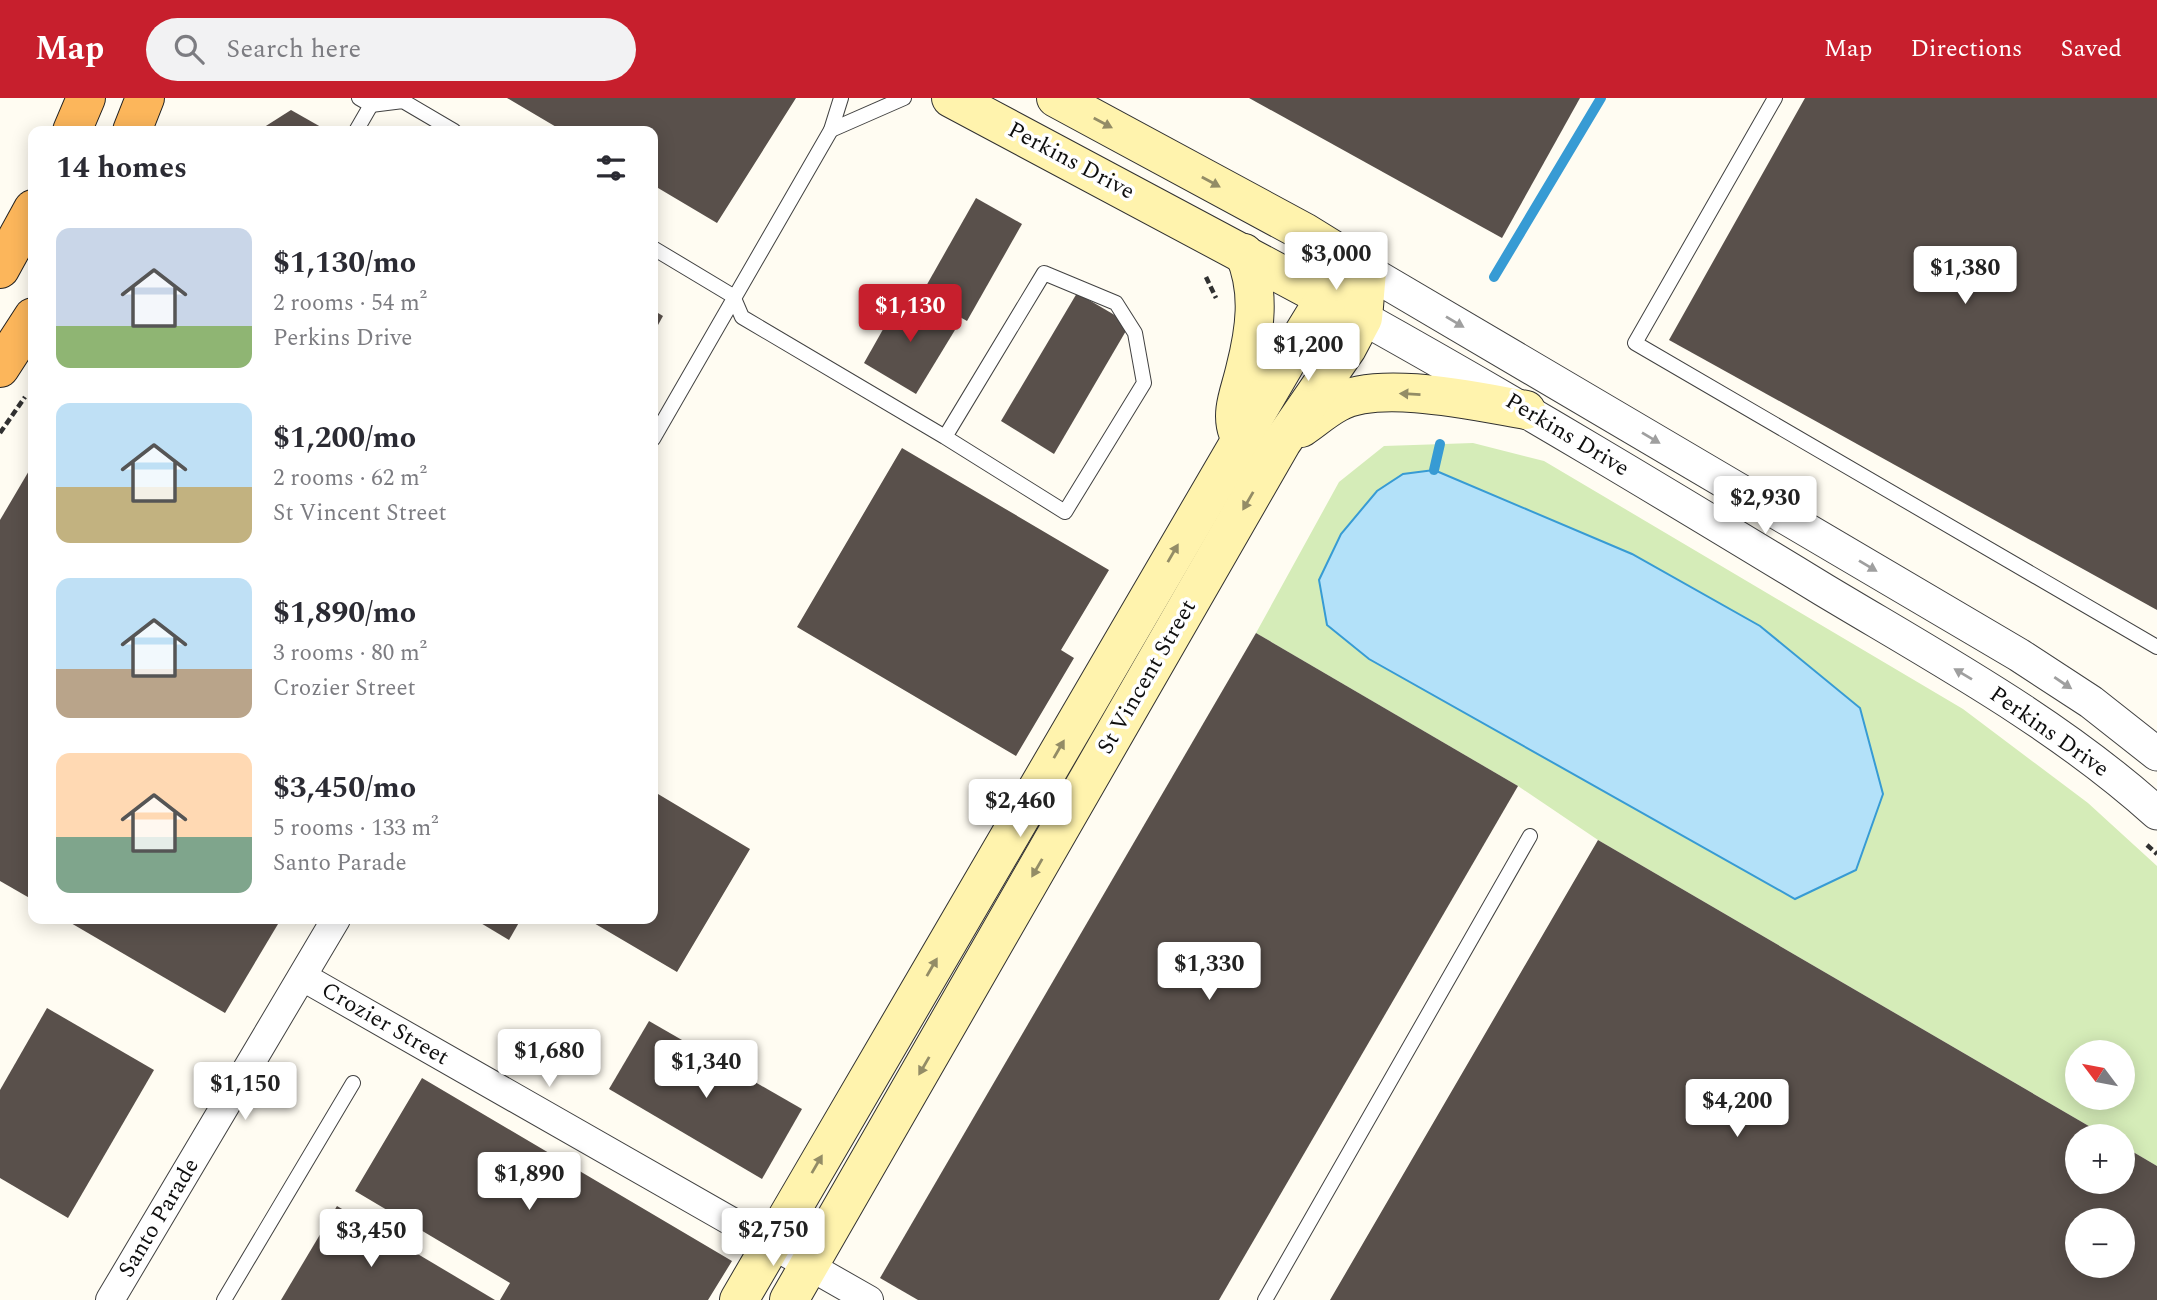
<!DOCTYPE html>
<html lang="en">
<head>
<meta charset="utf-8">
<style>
	body { margin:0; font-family:Spectral,serif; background:#f2f2f3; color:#2b2b33; height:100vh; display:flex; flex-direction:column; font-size:26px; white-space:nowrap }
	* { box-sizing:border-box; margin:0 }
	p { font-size:23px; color:#7c7c81 }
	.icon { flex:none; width:38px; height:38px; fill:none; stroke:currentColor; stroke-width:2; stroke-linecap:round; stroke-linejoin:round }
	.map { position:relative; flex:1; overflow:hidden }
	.drawer { position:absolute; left:28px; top:28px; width:630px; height:798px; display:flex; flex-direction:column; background:#fff; border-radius:14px; box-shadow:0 4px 18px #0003 }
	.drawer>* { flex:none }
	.needle { width:46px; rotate:302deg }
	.buttons { position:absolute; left:2065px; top:942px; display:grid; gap:14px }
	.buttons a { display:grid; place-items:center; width:70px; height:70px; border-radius:50%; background:#fff; box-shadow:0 4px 18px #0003; font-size:35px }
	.price { position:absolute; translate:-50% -60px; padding:0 16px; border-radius:7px; background:#fff; color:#222; font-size:23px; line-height:46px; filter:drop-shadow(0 2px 4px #0008) }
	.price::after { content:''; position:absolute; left:50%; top:42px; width:21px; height:16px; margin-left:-10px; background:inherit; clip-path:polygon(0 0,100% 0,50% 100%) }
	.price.selected { background:#c71f2d; color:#fff }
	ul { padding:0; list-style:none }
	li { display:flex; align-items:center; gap:21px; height:175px; padding:0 28px }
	li span { display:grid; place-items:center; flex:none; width:196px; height:140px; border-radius:14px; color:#555 }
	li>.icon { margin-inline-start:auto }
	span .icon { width:84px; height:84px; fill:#fffc; stroke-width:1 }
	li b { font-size:30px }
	h2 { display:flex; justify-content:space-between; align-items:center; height:84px; padding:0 28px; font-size:30px }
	header { display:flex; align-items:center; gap:42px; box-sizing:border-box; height:98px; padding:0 35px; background:#c71f2d; color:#fff }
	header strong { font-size:33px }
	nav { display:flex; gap:38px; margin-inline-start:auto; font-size:24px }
	.search { width:490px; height:63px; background:#f2f2f3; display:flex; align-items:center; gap:18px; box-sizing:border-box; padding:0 24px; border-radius:38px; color:#7c7c81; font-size:26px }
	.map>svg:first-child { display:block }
</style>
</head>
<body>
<header>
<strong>Map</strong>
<div class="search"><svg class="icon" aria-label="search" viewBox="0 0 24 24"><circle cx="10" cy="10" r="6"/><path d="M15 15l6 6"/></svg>Search here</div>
<nav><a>Map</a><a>Directions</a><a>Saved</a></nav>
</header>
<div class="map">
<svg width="2157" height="1202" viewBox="0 0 2157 1202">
	<rect width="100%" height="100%" fill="#fffcf2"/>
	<path fill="#d5ecb8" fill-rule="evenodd" d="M1473,345L1544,363L1963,611L2088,705L2157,768V1068L2123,1048V1038H2106L1598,742L1518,688L1256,535L1339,384L1384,348ZM2077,954H2123V999H2077Z"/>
	<polygon fill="#b3e1f9" stroke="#379bd4" stroke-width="2" points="1434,372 1632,456 1760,528 1860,610 1883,696 1856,772 1795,801 1369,561 1327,527 1319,482 1341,436 1377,393 1403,376"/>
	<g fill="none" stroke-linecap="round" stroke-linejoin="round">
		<g stroke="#379bd4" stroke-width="10">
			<polyline points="1494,179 1601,0"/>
			<polyline points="1434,372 1440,346"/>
		</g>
	</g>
	<g fill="#59504b" fill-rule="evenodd">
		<polygon points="507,0 796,0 717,125 653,87 653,33 563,33"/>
		<polygon points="1249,0 1580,0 1502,140"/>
		<polygon points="1805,0 2157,0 2157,512 1669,242"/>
		<polygon points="291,12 328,33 258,33"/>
		<polygon points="976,100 1022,126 967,223 921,197"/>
		<polygon points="1077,195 1130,226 1054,356 1001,323"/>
		<polygon points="903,196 958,227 916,296 864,265"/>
		<polygon points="653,212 663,218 653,236"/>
		<polygon points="902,350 1109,472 1061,552 1074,560 1016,658 797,529"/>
		<polygon points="33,366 33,802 0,783 0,422"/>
		<polygon points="1256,535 1518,688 1219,1202 918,1202 880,1180"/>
		<polygon points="653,693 750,751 677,874 587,821 653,821"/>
		<path d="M1598,742L2106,1038H2077V1083H2123V1048L2157,1068V1202H1330ZM2077,1122H2123V1167H2077Z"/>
		<polygon points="64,821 281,821 225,915"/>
		<polygon points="474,821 521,821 509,842"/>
		<polygon points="47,910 154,972 68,1120 0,1080 0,992"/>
		<polygon points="649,923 802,1011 762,1081 609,991"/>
		<polygon points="422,980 732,1163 708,1202 500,1202 510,1185 355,1093"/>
		<polygon points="337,1108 495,1202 281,1202"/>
	</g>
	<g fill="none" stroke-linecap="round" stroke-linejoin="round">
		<defs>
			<g id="service">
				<polyline points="359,0 371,7 403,3 454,33"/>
				<polyline points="1775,0 1635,245 2157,549"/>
				<polyline points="831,32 904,0"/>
				<polyline points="356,33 371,7"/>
				<polyline points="653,150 733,198 742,219 945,339 1065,414 1144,285 1135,235 1116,205 1044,175 945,339"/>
				<polyline points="653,341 831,32 841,0"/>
				<polyline points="224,1202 353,985"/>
				<polyline points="1265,1202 1530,738"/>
			</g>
			<g id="minor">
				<polyline points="303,879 869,1202"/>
				<polyline points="110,1202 336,821"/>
			</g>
			<g id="tertiary">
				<polyline points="1367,173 2019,557 2091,604 2157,656"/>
				<path d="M1363,220C1519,307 1671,399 1824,492C1939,561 2057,625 2157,715"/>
			</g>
			<g id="secondary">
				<polyline points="951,0 1346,211"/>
				<polyline points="1056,0 1304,134 1367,173"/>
				<path d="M1301,330C1313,322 1324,312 1337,305C1379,281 1479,304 1526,312"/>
				<path d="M1238,335C1230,314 1240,294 1245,272C1255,233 1261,193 1244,155"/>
				<polyline points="739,1202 1295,249 1325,200 1367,173"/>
				<polyline points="789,1202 1282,344 1347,250 1363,220 1367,173"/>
			</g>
			<g id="trunk">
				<polyline points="72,33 86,0"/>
				<polyline points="132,33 145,0"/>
				<polyline points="0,171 33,111"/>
				<polyline points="0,270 33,219"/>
			</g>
		</defs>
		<use href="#service" stroke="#424242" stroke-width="16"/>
		<use href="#minor" stroke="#424242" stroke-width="30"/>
		<use href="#tertiary" stroke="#424242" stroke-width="35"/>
		<use href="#secondary" stroke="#313131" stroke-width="40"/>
		<use href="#trunk" stroke="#202020" stroke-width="40"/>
		<g stroke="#313131" stroke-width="4.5" stroke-dasharray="7 3.5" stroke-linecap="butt">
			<polyline points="1206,179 1216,200"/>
			<polyline points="0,335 25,299"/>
			<polyline points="2147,747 2157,756"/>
		</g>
		<use href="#service" stroke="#fff" stroke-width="14"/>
		<use href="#minor" stroke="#fff" stroke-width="28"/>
		<use href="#tertiary" stroke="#fff" stroke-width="33"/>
		<use href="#secondary" stroke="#fff3ad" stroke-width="38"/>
		<use href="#trunk" stroke="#fcb65b" stroke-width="38"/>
	</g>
	<defs><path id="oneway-solid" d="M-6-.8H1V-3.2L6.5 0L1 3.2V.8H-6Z" transform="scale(1.75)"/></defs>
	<g fill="#938c66">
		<use href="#oneway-solid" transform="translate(1103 25) rotate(28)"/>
		<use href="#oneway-solid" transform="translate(1211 84) rotate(29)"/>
		<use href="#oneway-solid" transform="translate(1410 296) rotate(-177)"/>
		<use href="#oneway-solid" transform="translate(1248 403) rotate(120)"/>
		<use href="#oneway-solid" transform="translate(1173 455) rotate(-60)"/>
		<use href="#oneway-solid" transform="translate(1059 651) rotate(-60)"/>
		<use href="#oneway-solid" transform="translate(1037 770) rotate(120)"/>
		<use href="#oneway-solid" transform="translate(932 869) rotate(-60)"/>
		<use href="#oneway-solid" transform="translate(924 968) rotate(120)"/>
		<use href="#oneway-solid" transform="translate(817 1066) rotate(-60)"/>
	</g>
	<g fill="#9f9f9f">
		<use href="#oneway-solid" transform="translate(1455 224) rotate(31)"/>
		<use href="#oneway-solid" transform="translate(1651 340) rotate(31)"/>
		<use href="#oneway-solid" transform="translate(1868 468) rotate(31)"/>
		<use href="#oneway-solid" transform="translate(1963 576) rotate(-149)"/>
		<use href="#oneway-solid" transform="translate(2063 585) rotate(34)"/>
	</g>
	<g text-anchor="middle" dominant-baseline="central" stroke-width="7" stroke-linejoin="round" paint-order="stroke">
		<g font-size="23" fill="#0f0f0f" stroke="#fff">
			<text transform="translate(1071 63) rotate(28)">Perkins Drive</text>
			<text transform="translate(1567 337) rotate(31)">Perkins Drive</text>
			<text transform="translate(1147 579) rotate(-60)">St Vincent Street</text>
			<text transform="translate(2049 634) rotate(35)">Perkins Drive</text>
			<text transform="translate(385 926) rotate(30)">Crozier Street</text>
			<text transform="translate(159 1120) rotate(-59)">Santo Parade</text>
		</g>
	</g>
</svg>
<div class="buttons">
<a><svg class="needle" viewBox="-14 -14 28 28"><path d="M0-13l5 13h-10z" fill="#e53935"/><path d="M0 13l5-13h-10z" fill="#7c7c81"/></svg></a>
<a>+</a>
<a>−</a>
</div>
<b class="price" style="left:1336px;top:194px">$3,000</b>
<b class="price" style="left:1965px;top:208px">$1,380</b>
<b class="price selected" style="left:910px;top:246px">$1,130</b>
<b class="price" style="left:1308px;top:285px">$1,200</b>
<b class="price" style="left:1765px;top:438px">$2,930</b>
<b class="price" style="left:1020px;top:741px">$2,460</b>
<b class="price" style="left:1209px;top:904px">$1,330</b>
<b class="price" style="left:549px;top:991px">$1,680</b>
<b class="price" style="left:706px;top:1002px">$1,340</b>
<b class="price" style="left:245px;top:1024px">$1,150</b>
<b class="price" style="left:1737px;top:1041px">$4,200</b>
<b class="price" style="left:529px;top:1114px">$1,890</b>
<b class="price" style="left:773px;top:1170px">$2,750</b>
<b class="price" style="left:371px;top:1171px">$3,450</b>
<section class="drawer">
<h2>14 homes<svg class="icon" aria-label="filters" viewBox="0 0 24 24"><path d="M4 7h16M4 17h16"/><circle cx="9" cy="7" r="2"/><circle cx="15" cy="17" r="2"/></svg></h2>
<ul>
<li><span style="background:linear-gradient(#c9d6e8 70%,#8fb573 0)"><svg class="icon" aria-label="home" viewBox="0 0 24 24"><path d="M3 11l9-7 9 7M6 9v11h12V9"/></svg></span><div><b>$1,130/mo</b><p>2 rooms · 54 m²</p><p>Perkins Drive</p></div></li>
<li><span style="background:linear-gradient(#bfe0f5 60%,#c2b280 0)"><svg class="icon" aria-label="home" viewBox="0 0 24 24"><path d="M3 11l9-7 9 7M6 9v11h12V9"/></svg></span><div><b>$1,200/mo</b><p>2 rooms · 62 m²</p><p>St Vincent Street</p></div></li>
<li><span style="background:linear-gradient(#bfe0f5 65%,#b9a48a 0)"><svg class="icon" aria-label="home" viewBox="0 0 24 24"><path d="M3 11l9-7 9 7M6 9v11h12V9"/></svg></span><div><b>$1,890/mo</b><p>3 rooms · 80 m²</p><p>Crozier Street</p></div></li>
<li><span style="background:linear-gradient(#ffd9b3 60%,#7fa58c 0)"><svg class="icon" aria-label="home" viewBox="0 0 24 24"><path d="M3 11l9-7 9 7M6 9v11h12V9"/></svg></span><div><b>$3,450/mo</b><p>5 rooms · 133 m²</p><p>Santo Parade</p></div></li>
</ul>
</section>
</div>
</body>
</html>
